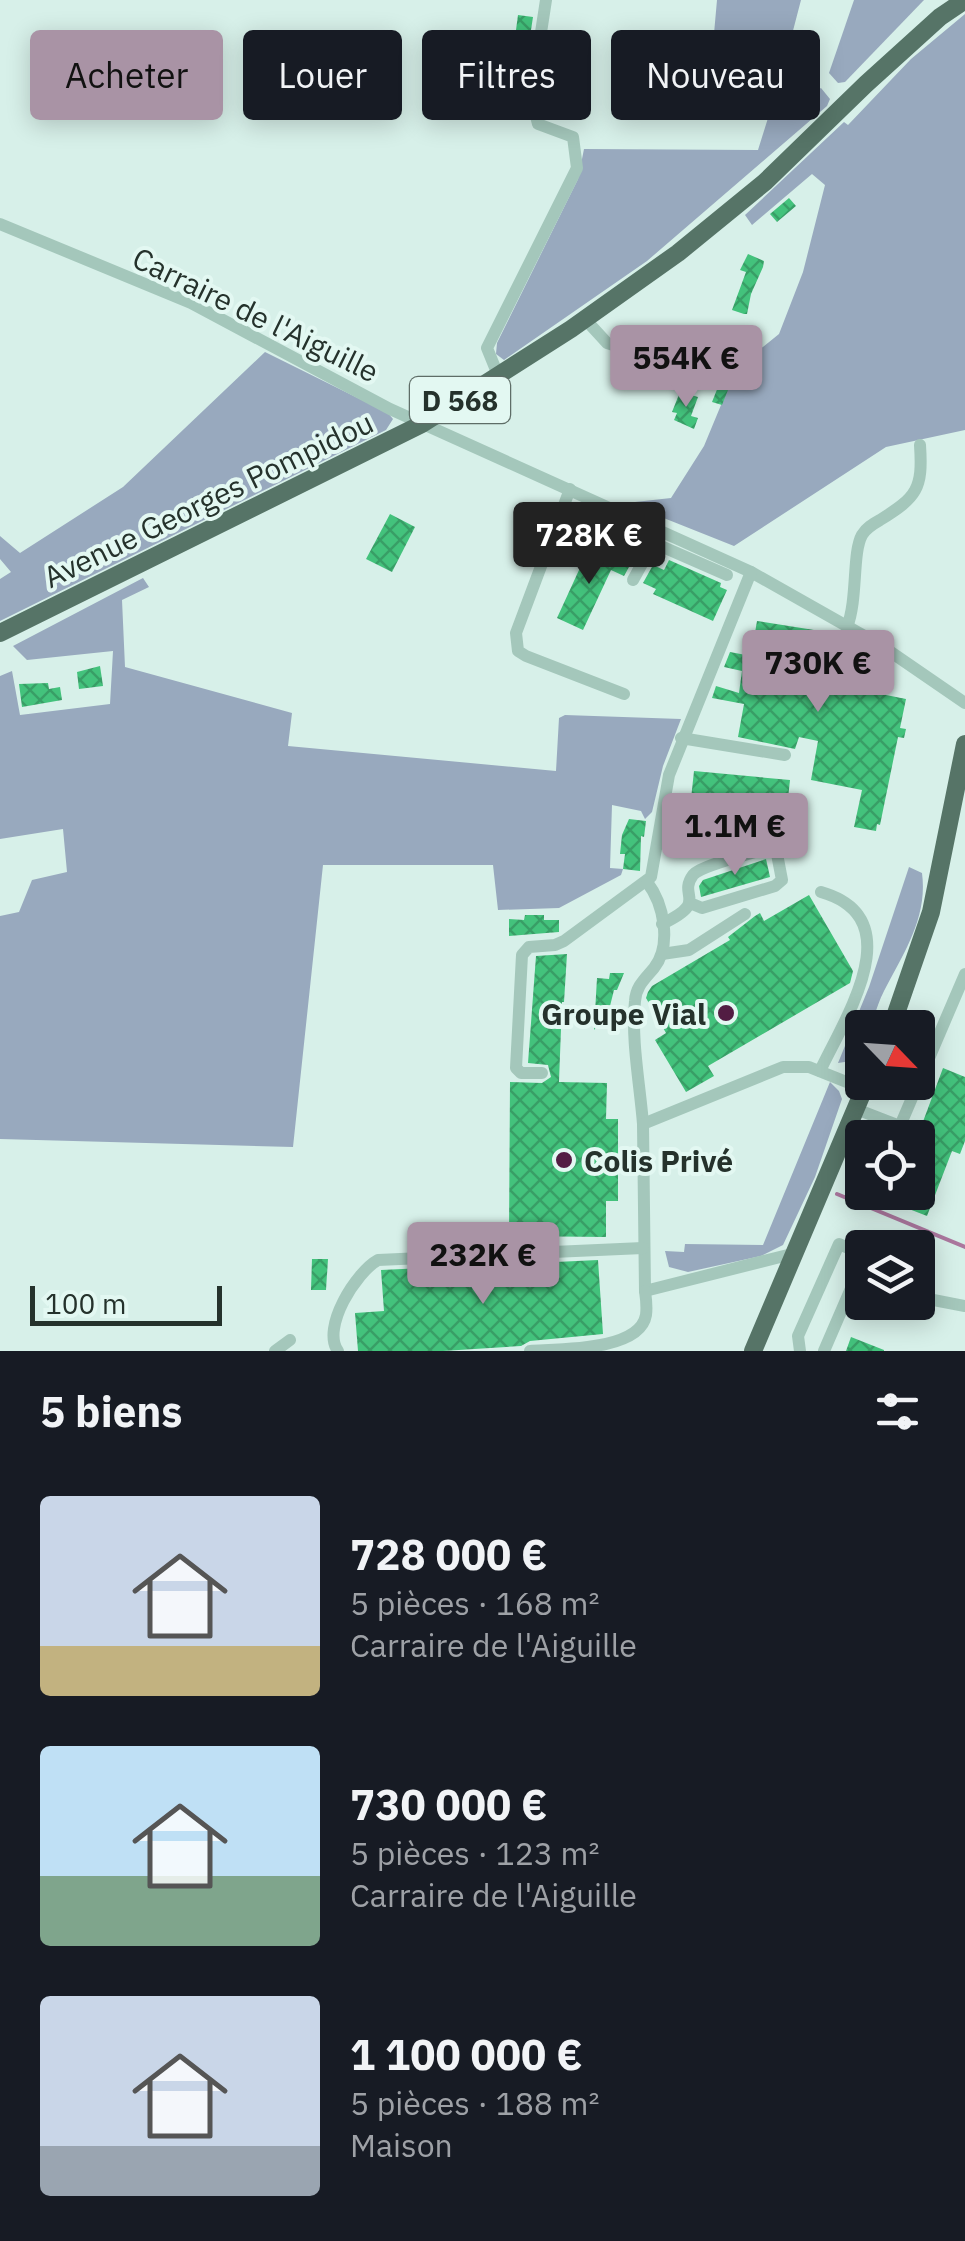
<!DOCTYPE html>
<html lang="fr">
<head>
<meta charset="utf-8">
<style>
	body { margin:0; font-family:"IBM Plex Sans",sans-serif; background:#20242c; color:#f1f3f6; height:100vh; display:flex; flex-direction:column; font-size:38px; white-space:nowrap }
	* { box-sizing:border-box; margin:0 }
	p { font-size:32px; color:#9ea1a6 }
	.icon { flex:none; width:55px; height:55px; fill:none; stroke:currentColor; stroke-width:2; stroke-linecap:round; stroke-linejoin:round }
	.map { position:relative; height:1351px; overflow:hidden }
	.details { display:flex; flex-direction:column; background:#171b24; flex:1 }
	.details>* { flex:none }
	.banner { position:absolute; left:30px; top:30px; width:905px; height:90px; display:flex; gap:20px }
	.needle { width:65px; rotate:115deg }
	.buttons { position:absolute; left:845px; top:1010px; display:grid; gap:20px }
	.buttons a { display:grid; place-items:center; width:90px; height:90px; border-radius:10px; background:#171b24; box-shadow:0 5px 25px #0003; font-size:50px }
	.scale { position:absolute; left:30px; bottom:25px; width:192px; box-sizing:border-box; padding-left:10px; border:5px solid #25322c; border-top:0; font-size:28px; line-height:35px; white-space:nowrap; color:#25322c; -webkit-text-stroke:8px #e3f8f2; paint-order:stroke }
	.price { position:absolute; translate:-50% -85px; padding:0 22px; border-radius:10px; background:#a993a5; color:#111; font-size:32px; line-height:65px; filter:drop-shadow(0 2px 5px #0008) }
	.price::after { content:''; position:absolute; left:50%; top:60px; width:30px; height:22px; margin-left:-15px; background:inherit; clip-path:polygon(0 0,100% 0,50% 100%) }
	.price.on { background:#222; color:#fff }
	ul { padding:0; list-style:none }
	li { display:flex; align-items:center; gap:30px; height:250px; padding:0 40px }
	li span { display:grid; place-items:center; flex:none; width:280px; height:200px; border-radius:10px; color:#555 }
	li>.icon { margin-inline-start:auto }
	span .icon { width:120px; height:120px; fill:#fffc; stroke-width:1 }
	li b { font-size:42px }
	h2 { display:flex; justify-content:space-between; align-items:center; height:120px; padding:0 40px; font-size:42px }
	.pill { padding:0 35px; border-radius:10px; background:#171b24; box-shadow:0 5px 25px #0003; font-size:35px; line-height:90px }
	.pill.on { background:#a993a5; color:#111 }
	.map>svg:first-child { display:block }
</style>
</head>
<body>
<div class="map">
<svg width="965" height="1351" viewBox="0 0 965 1351">
	<defs>
		<pattern id="building-cross-hatch" width="8" height="8" patternUnits="userSpaceOnUse" patternTransform="scale(2.5)"><rect width="8" height="8" fill="#43c27c"/><path d="M0 0l8 8M0 8l8-8" fill="none" stroke="#389e66"/></pattern>
	</defs>
	<rect width="100%" height="100%" fill="#d7f0e9"/>
	<g fill="#98a9be">
		<polygon points="717,0 801,0 783,69 817,90 821,88 830,99 827,106 647,261 504,360 496,354 497,343 578,179 584,149 758,150 783,70 712,56"/>
		<polygon points="854,0 924,0 845,82 838,83 829,73"/>
		<polygon points="965,14 965,430 886,447 734,546 626,503 671,498 704,446 743,352 753,355 779,334 803,272 825,185 812,174 752,225 745,215 844,122 848,125 911,59"/>
		<polygon points="265,352 388,413 393,419 386,430 0,621 0,579 11,572 0,559 0,536 20,553 123,487"/>
		<polygon points="143,578 149,587 122,600 125,667 292,713 288,746 556,771 559,718 565,715 681,719 663,766 652,812 645,819 641,811 612,805 610,868 623,869 621,875 559,908 498,910 493,865 323,865 293,1147 0,1139 0,916 19,912 32,880 67,872 63,829 0,839 0,676 12,671 20,715 110,704 113,651 27,660 13,646"/>
		<path d="M909,867L922,873C928,918 903,954 884,991C878,1002 875,1016 870,1027L862,1028L861,1052L851,1061L838,1063L869,987Z"/>
		<polygon points="830,1082 839,1091 842,1099 815,1177 783,1245 761,1256 688,1272 669,1267 665,1251 684,1252 685,1244 763,1245"/>
	</g>
	<g fill="none" stroke-linecap="round" stroke-linejoin="round">
		<polyline stroke="#ab779e" stroke-width="4" points="837,1194 965,1247"/>
	</g>
	<g fill="url(#building-cross-hatch)">
		<polygon points="518,15 533,17 529,43 523,42 524,31 516,30"/>
		<polygon points="789,198 796,206 777,222 770,214"/>
		<polygon points="748,254 764,261 763,267 751,294 747,314 744,314 732,310 746,272 740,270"/>
		<polygon points="727,330 742,336 737,348 722,342"/>
		<polygon points="733,349 743,352 722,405 712,402 718,387 724,381 724,373"/>
		<polygon points="680,392 698,397 691,416 698,418 694,429 674,420 677,413 672,412"/>
		<polygon points="390,514 415,527 392,572 366,559"/>
		<polygon points="590,546 629,567 624,576 611,570 583,630 557,618"/>
		<polygon points="669,560 721,583 720,587 727,590 713,621 653,594 656,589 643,583 653,565 664,570"/>
		<polygon points="757,621 814,630 806,679 854,688 859,666 876,670 871,692 906,699 900,728 906,729 904,738 898,737 880,825 877,824 876,831 854,827 862,790 811,780 818,741 799,737 795,749 738,737 744,704 712,698 716,686 739,693 742,671 724,667 730,652 751,656"/>
		<polygon points="100,666 103,686 79,689 77,672"/>
		<polygon points="48,683 49,689 60,687 62,700 22,707 19,684"/>
		<polygon points="694,771 790,780 787,808 691,799"/>
		<polygon points="629,819 646,821 644,837 641,836 640,871 623,869 625,854 620,854 622,835"/>
		<polygon points="766,859 770,877 701,897 699,886 703,880"/>
		<polygon points="809,895 853,971 850,983 708,1066 714,1076 686,1092 655,1040 666,1033 646,998 648,992 652,986 730,940 728,937 755,916 760,913 764,921"/>
		<polygon points="525,915 544,915 544,920 559,920 559,932 509,936 509,919 524,920"/>
		<polygon points="567,954 564,1002 562,1002 559,1082 607,1083 606,1119 618,1119 618,1201 606,1201 606,1237 509,1236 510,1082 542,1083 551,1077 548,1065 528,1063 536,956"/>
		<polygon points="610,973 624,973 617,990 614,990 609,1010 594,1030 597,978 609,979"/>
		<polygon points="943,1068 965,1077 965,1141 960,1154 952,1151 927,1216 891,1202 895,1192 918,1192 918,1135"/>
		<polygon points="312,1259 328,1259 326,1290 311,1290"/>
		<polygon points="598,1260 603,1334 530,1341 521,1346 443,1351 358,1351 355,1313 384,1311 381,1270"/>
		<polygon points="851,1337 884,1350 884,1351 846,1351"/>
	</g>
	<g fill="none" stroke-linecap="round" stroke-linejoin="round">
		<g stroke="#a4c7bb" stroke-width="12">
			<polyline points="0,224 191,303 390,409 751,572 882,646 965,703"/>
			<polyline points="585,319 607,343 715,377"/>
			<polyline points="498,375 487,348 577,168 573,137 538,124 531,97 546,0"/>
			<polyline points="570,489 516,633 518,651 526,656 624,694"/>
			<polyline points="633,580 648,553 663,547 727,575"/>
			<path d="M847,627C858,599 852,553 862,535C866,528 873,524 880,520C917,497 923,489 920,445"/>
			<polyline points="681,738 785,755"/>
			<polyline points="660,830 785,822"/>
			<path d="M662,924C710,901 677,897 693,875C701,865 754,853 768,848L777,854L782,880L775,886L702,908L690,903"/>
			<polyline points="662,954 689,950 745,914"/>
			<path d="M820,1071C845,1018 912,918 821,892"/>
			<polyline points="542,1073 521,1073 516,1068 522,955 529,947 555,945 564,941 651,877 669,775 751,572"/>
			<polyline points="856,1109 900,1126 965,974"/>
			<path d="M643,1124C640,1085 631,1040 635,1001C636,986 645,979 654,968C672,945 664,904 647,882"/>
			<polyline points="796,1253 645,1291 643,1124 783,1067 809,1067 864,1089"/>
			<polyline points="918,1297 965,1306"/>
			<polyline points="275,1351 290,1340"/>
			<path d="M338,1351C321,1328 356,1272 378,1260L643,1248"/>
			<path d="M530,1351C560,1349 640,1351 646,1315C647,1308 646,1298 645,1291"/>
			<polyline points="800,1351 798,1336 839,1244 862,1254"/>
			<polyline points="824,1351 862,1263"/>
		</g>
		<g stroke="#567467" stroke-width="18">
			<polyline points="0,633 422,424 571,329 678,253 765,182 866,84 940,17 965,0"/>
			<polyline points="891,1028 931,912 965,744"/>
			<polyline points="753,1351 867,1082"/>
		</g>
	</g>
	<g fill="#521d43" stroke="#e3f8f2" stroke-width="4">
		<circle cx="726" cy="1013" r="10"/>
		<circle cx="564" cy="1160" r="10"/>
	</g>
	<g text-anchor="middle" dominant-baseline="central" stroke-width="8" stroke-linejoin="round" paint-order="stroke">
		<rect fill="#e3f8f2" stroke="#5e6d67" stroke-width="2.5" x="410" y="377" width="100" height="46" rx="8"/>
		<g font-size="28" font-weight="bold" fill="#25322c">
			<text x="460" y="400">D 568</text>
		</g>
		<g font-size="30" fill="#25322c" stroke="#e3f8f2">
			<text transform="translate(256 314) rotate(26)">Carraire de l'Aiguille</text>
			<text transform="translate(208 499) rotate(-26)">Avenue Georges Pompidou</text>
		</g>
		<g font-size="30" font-weight="bold" fill="#25322c" stroke="#e3f8f2" text-anchor="end">
			<text x="706" y="1013">Groupe Vial</text>
			<text x="584" y="1160" text-anchor="start">Colis Privé</text>
		</g>
	</g>
</svg>
<div class="buttons">
<a><svg class="needle" viewBox="-14 -14 28 28"><path d="M0-13l5 13h-10z" fill="#e53935"/><path d="M0 13l5-13h-10z" fill="#9ea1a6"/></svg></a>
<a><svg class="icon" aria-label="locate" viewBox="0 0 24 24"><circle cx="12" cy="12" r="6"/><path d="M12 2v4M12 18v4M2 12h4M18 12h4"/></svg></a>
<a><svg class="icon" aria-label="layers" viewBox="0 0 24 24"><path d="M12 4l9 5-9 5-9-5zM3 14l9 5 9-5"/></svg></a>
</div>
<div class="scale">100 m</div>
<b class="price" style="left:686px;top:410px">554K €</b>
<b class="price on" style="left:589px;top:587px">728K €</b>
<b class="price" style="left:818px;top:715px">730K €</b>
<b class="price" style="left:735px;top:878px">1.1M €</b>
<b class="price" style="left:483px;top:1307px">232K €</b>
<div class="banner">
<a class="pill on">Acheter</a>
<a class="pill">Louer</a>
<a class="pill">Filtres</a>
<a class="pill">Nouveau</a>
</div>
</div>
<section class="details">
<h2>5 biens<svg class="icon" aria-label="filters" viewBox="0 0 24 24"><path d="M4 7h16M4 17h16"/><circle cx="9" cy="7" r="2"/><circle cx="15" cy="17" r="2"/></svg></h2>
<ul>
<li><span style="background:linear-gradient(#c9d6e8 75%,#c2b280 0)"><svg class="icon" aria-label="home" viewBox="0 0 24 24"><path d="M3 11l9-7 9 7M6 9v11h12V9"/></svg></span><div><b>728 000 €</b><p>5 pièces · 168 m²</p><p>Carraire de l'Aiguille</p></div></li>
<li><span style="background:linear-gradient(#bfe0f5 65%,#7fa58c 0)"><svg class="icon" aria-label="home" viewBox="0 0 24 24"><path d="M3 11l9-7 9 7M6 9v11h12V9"/></svg></span><div><b>730 000 €</b><p>5 pièces · 123 m²</p><p>Carraire de l'Aiguille</p></div></li>
<li><span style="background:linear-gradient(#c9d6e8 75%,#9aa5b1 0)"><svg class="icon" aria-label="home" viewBox="0 0 24 24"><path d="M3 11l9-7 9 7M6 9v11h12V9"/></svg></span><div><b>1 100 000 €</b><p>5 pièces · 188 m²</p><p>Maison</p></div></li>
</ul>
</section>
</body>
</html>
